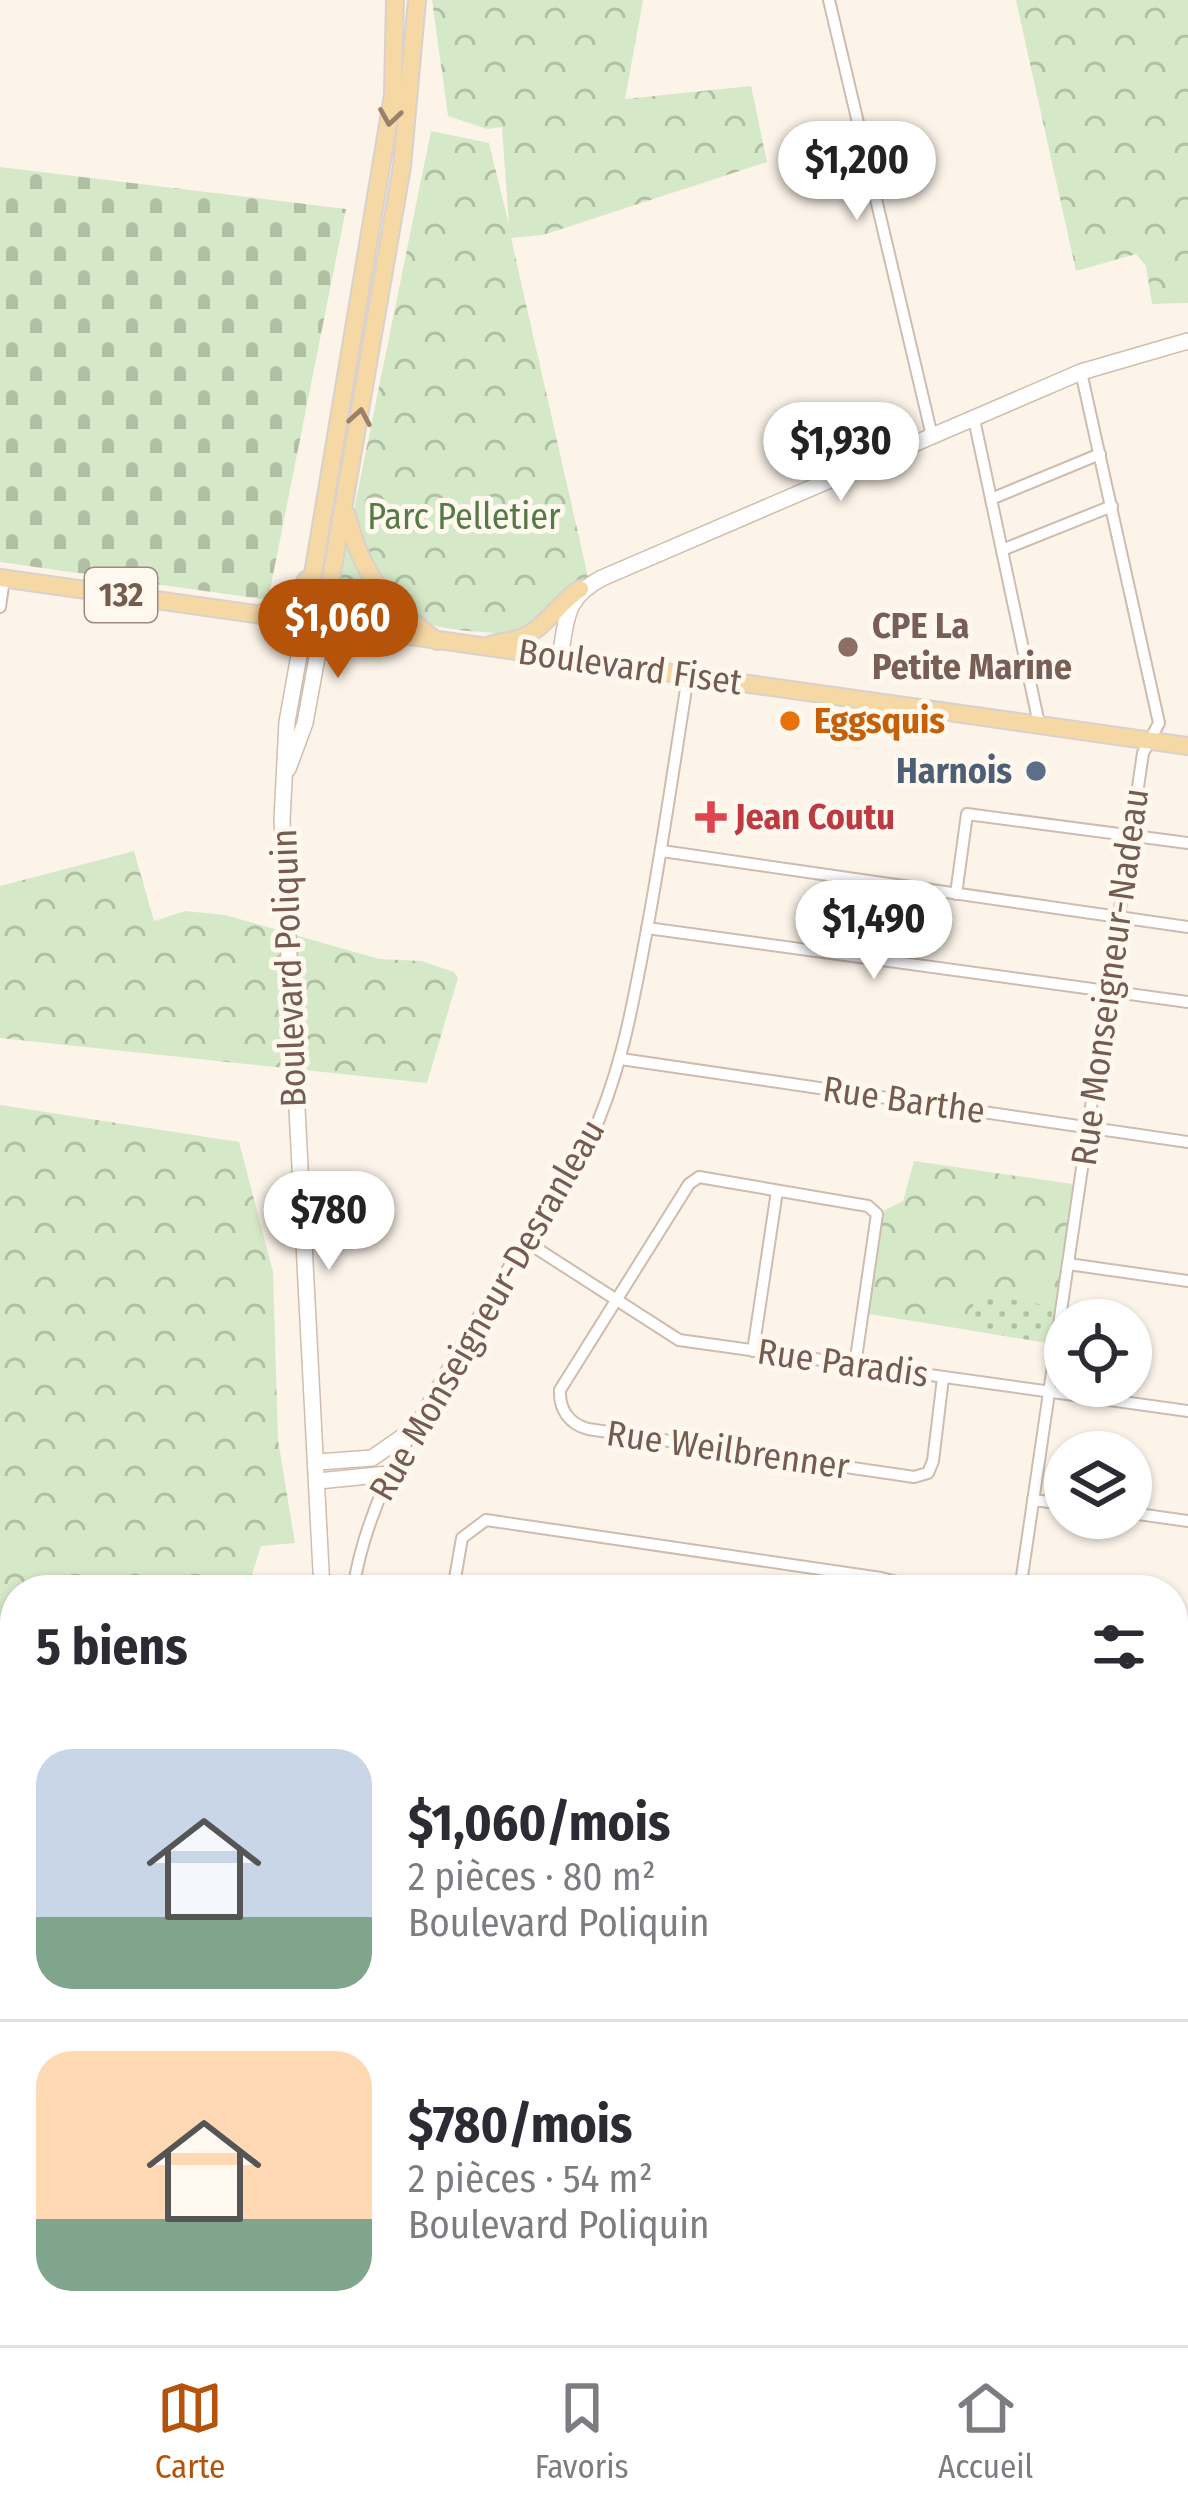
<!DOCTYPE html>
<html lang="fr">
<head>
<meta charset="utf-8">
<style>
	body { margin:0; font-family:"Fira Sans Condensed",sans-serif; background:#f2f2f3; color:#2b2b33; height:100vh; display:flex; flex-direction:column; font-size:45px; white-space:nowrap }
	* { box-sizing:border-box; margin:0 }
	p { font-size:39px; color:#7c7c81 }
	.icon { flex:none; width:66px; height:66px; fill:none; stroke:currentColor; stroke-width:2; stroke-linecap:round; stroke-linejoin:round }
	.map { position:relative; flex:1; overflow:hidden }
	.sheet { position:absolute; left:0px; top:1575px; width:1188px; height:771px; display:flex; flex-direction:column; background:#fff; border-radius:48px 48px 0 0; box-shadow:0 3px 9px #0004 }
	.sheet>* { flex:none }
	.controls { position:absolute; left:1044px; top:1299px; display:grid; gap:24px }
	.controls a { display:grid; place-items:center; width:108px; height:108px; border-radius:50%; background:#fff; box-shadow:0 3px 9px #0004; font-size:60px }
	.price { position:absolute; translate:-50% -102px; padding:0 27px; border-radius:42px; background:#fff; color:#222; font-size:39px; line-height:78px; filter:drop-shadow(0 3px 6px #0008) }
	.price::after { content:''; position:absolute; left:50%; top:72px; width:36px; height:27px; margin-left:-18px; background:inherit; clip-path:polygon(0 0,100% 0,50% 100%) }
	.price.active { background:#b45309; color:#fff }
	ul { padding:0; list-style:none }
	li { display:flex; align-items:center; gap:36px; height:300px; padding:0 36px }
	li+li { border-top:3px solid #e1e1e2 }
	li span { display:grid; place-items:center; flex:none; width:336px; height:240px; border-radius:36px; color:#555 }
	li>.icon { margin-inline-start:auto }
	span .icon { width:144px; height:144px; fill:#fffc; stroke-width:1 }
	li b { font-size:51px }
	h2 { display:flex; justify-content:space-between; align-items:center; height:144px; padding:0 36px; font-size:51px }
	.menu { display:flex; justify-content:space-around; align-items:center; height:168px; border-top:3px solid #e1e1e2; background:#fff; font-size:33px; color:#7c7c81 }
	.menu a { display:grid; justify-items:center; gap:6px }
	.menu .active { color:#b45309 }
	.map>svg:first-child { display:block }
</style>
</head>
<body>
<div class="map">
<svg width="1188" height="2345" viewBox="0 0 1188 2345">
	<defs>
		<pattern id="forest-crowns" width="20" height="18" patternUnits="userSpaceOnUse" patternTransform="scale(3)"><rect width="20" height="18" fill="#d5e9c8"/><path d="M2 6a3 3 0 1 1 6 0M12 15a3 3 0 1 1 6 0" fill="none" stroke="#b1c0a5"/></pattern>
		<pattern id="cemetery-stones" width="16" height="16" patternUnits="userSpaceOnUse" patternTransform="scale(3)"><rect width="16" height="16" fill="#d5e9c8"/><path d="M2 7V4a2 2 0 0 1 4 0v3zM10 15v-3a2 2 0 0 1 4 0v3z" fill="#b1c0a5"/></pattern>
		<pattern id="garden-dots" width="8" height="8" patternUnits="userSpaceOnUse" patternTransform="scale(3)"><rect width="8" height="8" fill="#d5e9c8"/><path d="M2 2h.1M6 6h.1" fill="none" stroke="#b1c0a5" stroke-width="1.8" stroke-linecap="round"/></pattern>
	</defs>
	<rect width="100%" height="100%" fill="#fcf4e9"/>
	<g fill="url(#forest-crowns)">
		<path d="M432,0H643L625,99L751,86L767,162L543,235L511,238L588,577L517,635C490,632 459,632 432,625C379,610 356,555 355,505L431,131L489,143L509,225L502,127L487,129L448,116Z"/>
		<polygon points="1016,0 1188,0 1188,303 1152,304 1146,266 1136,254 1076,271"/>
		<polygon points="348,538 412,625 334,613"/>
		<polygon points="134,851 154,921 185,911 225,915 379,959 422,961 454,972 458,978 427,1083 0,1038 0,886"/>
		<polygon points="0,1105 239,1142 273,1272 278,1440 295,1543 261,1546 247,1590 15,1590 15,2047 0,2044"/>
		<polygon points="914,1161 1079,1185 1056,1344 863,1313 877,1214 903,1201"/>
		<polygon points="1173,2038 1188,2040 1188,2163 1173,2161"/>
	</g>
	<polygon fill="url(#cemetery-stones)" points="0,167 346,209 268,600 0,562"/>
	<polygon fill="url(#garden-dots)" points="975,1293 1053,1307 1047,1343 969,1330"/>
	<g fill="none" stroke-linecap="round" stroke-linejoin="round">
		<defs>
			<g id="street">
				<polyline points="829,0 932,436"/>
				<polyline points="974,419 1039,724"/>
				<polyline points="991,499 1100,454"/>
				<polyline points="1002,550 1112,506"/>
				<polyline points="0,607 4,579"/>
				<polyline points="662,851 1188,927"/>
				<polyline points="956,894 967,814 1188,843"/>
				<polyline points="647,928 1188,1002"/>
				<polyline points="621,1059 1188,1142"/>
				<polyline points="525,1241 679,1340 1188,1411"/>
				<polyline points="1068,1264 1188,1281"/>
				<polyline points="753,1351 777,1191"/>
				<path d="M855,1365L877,1214L868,1206L699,1177L689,1184L560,1390C559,1409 569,1424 588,1429L914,1477L928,1473L933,1461L943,1378"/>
				<polyline points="1033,1500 1065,1504"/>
				<polyline points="1131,1513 1188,1521"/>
				<path d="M353,1590C366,1505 408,1438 450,1365C493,1290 539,1219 587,1147C622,1073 633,1003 648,924C663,842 675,759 688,676"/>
				<polyline points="453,1590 462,1538 486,1520 881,1578 930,1590"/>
				<polyline points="1020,1590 1143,753 1159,723 1081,372"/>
				<polyline points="1173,1627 1182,1635 1178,1650 1173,1652"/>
				<polyline points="1173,1769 1188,1772"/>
				<polyline points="0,1820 15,1810"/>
				<polyline points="1173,1960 1188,1963"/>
				<polyline points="1173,2215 1188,2218"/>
			</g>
			<g id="secondary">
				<polyline points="305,622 287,722 282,820 322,1590"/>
				<path d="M560,657C567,619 564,598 602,578L1081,372L1188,341"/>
				<polyline points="288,769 305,723 323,625"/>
				<polyline points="318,1462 372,1458 411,1431"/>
				<polyline points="318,1481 388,1474"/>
				<polyline points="362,2331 363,2345"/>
			</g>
			<g id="primary">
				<path d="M347,515C363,580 386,601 437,641"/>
				<polyline points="0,578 1188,746"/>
				<path d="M262,613C282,605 299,601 306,580"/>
				<polyline points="305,622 393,95 395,0"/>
				<polyline points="323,625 402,166 417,0"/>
				<path d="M492,644C502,642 514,641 523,637C545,628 559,602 580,589"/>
			</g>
		</defs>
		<use href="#street" stroke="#cdbcaf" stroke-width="14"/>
		<use href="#secondary" stroke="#d0bdad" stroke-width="18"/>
		<use href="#primary" stroke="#d8d1cd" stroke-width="20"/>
		<use href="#street" stroke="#fff" stroke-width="10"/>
		<use href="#secondary" stroke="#fff" stroke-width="15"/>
		<use href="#primary" stroke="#f6d8a5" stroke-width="16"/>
	</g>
	<defs><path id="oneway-chevron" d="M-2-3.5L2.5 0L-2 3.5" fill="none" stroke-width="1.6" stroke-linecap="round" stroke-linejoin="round" transform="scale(3)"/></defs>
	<g stroke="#9c8168">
		<use href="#oneway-chevron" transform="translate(390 117) rotate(99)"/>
		<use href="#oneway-chevron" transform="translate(360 417) rotate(-80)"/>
	</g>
	<circle fill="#8d6e63" stroke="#fef8ef" stroke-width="4.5" cx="848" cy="647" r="12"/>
	<circle fill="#e8710a" stroke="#fef8ef" stroke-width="4.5" cx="790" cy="721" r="12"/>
	<circle fill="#5c6f8a" stroke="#fef8ef" stroke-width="4.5" cx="1036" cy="771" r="12"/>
	<path fill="#e0444e" stroke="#fef8ef" stroke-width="4.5" d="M705 799h12v12h12v12h-12v12h-12v-12h-12v-12h12z"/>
	<g text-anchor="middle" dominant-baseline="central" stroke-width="10" stroke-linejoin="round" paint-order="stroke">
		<rect fill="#fef8ef" stroke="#9e8b7e" stroke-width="3" x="85" y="568" width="72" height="54" rx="9"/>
		<g font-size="33" font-weight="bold" fill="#755c4e">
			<text x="121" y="595">132</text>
		</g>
		<g font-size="36" fill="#557a46" stroke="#fef8ef">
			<text x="464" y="517">Parc Pelletier</text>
		</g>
		<g font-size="36" font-weight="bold" fill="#785e54" stroke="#fef8ef" text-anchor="start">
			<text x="872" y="626">CPE La<tspan x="872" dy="41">Petite Marine</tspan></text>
		</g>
		<g font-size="36" fill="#755c4e" stroke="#fef8ef">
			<text transform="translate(630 667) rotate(8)">Boulevard Fiset</text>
			<text transform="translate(289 968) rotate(-92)">Boulevard Poliquin</text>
			<text transform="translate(1110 977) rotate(-82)">Rue Monseigneur-Nadeau</text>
			<text transform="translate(904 1100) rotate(8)">Rue Barthe</text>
			<text transform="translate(487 1310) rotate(-60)">Rue Monseigneur-Desranleau</text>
			<text transform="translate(843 1363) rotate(8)">Rue Paradis</text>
			<text transform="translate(728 1450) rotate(8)">Rue Weilbrenner</text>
		</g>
		<g font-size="36" font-weight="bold" fill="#c56008" stroke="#fef8ef" text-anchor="start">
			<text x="814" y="721">Eggsquis</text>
		</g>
		<g font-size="36" font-weight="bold" fill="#4e5e75" stroke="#fef8ef" text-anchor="end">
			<text x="1012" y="771">Harnois</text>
		</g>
		<g font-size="36" font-weight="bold" fill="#be3a42" stroke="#fef8ef" text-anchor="start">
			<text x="735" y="817">Jean Coutu</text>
		</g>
	</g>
</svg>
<div class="controls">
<a><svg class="icon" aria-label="locate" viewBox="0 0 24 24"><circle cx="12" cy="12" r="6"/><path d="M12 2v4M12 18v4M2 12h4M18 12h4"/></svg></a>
<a><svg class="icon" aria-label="layers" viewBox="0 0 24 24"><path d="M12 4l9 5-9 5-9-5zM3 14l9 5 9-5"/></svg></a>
</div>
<b class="price" style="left:857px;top:223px">$1,200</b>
<b class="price" style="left:841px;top:504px">$1,930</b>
<b class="price active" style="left:338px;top:681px">$1,060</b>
<b class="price" style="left:874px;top:982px">$1,490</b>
<b class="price" style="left:329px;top:1273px">$780</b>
<section class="sheet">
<h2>5 biens<svg class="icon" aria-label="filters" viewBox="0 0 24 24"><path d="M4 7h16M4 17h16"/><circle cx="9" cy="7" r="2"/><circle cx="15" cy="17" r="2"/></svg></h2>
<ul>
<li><span style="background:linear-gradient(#c9d6e8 70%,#7fa58c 0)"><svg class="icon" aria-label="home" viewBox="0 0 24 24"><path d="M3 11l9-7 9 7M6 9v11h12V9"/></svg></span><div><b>$1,060/mois</b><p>2 pièces · 80 m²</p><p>Boulevard Poliquin</p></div></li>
<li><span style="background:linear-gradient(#ffd9b3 70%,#7fa58c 0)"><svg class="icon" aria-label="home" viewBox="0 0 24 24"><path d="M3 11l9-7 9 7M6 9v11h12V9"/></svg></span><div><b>$780/mois</b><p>2 pièces · 54 m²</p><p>Boulevard Poliquin</p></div></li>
</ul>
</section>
</div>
<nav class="menu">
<a class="active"><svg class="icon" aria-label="map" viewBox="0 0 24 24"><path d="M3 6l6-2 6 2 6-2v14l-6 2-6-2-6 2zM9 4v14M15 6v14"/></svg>Carte</a>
<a><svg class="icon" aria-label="saved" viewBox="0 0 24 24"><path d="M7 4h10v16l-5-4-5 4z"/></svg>Favoris</a>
<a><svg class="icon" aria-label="home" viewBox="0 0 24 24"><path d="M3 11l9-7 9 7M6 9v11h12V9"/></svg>Accueil</a>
</nav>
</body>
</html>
